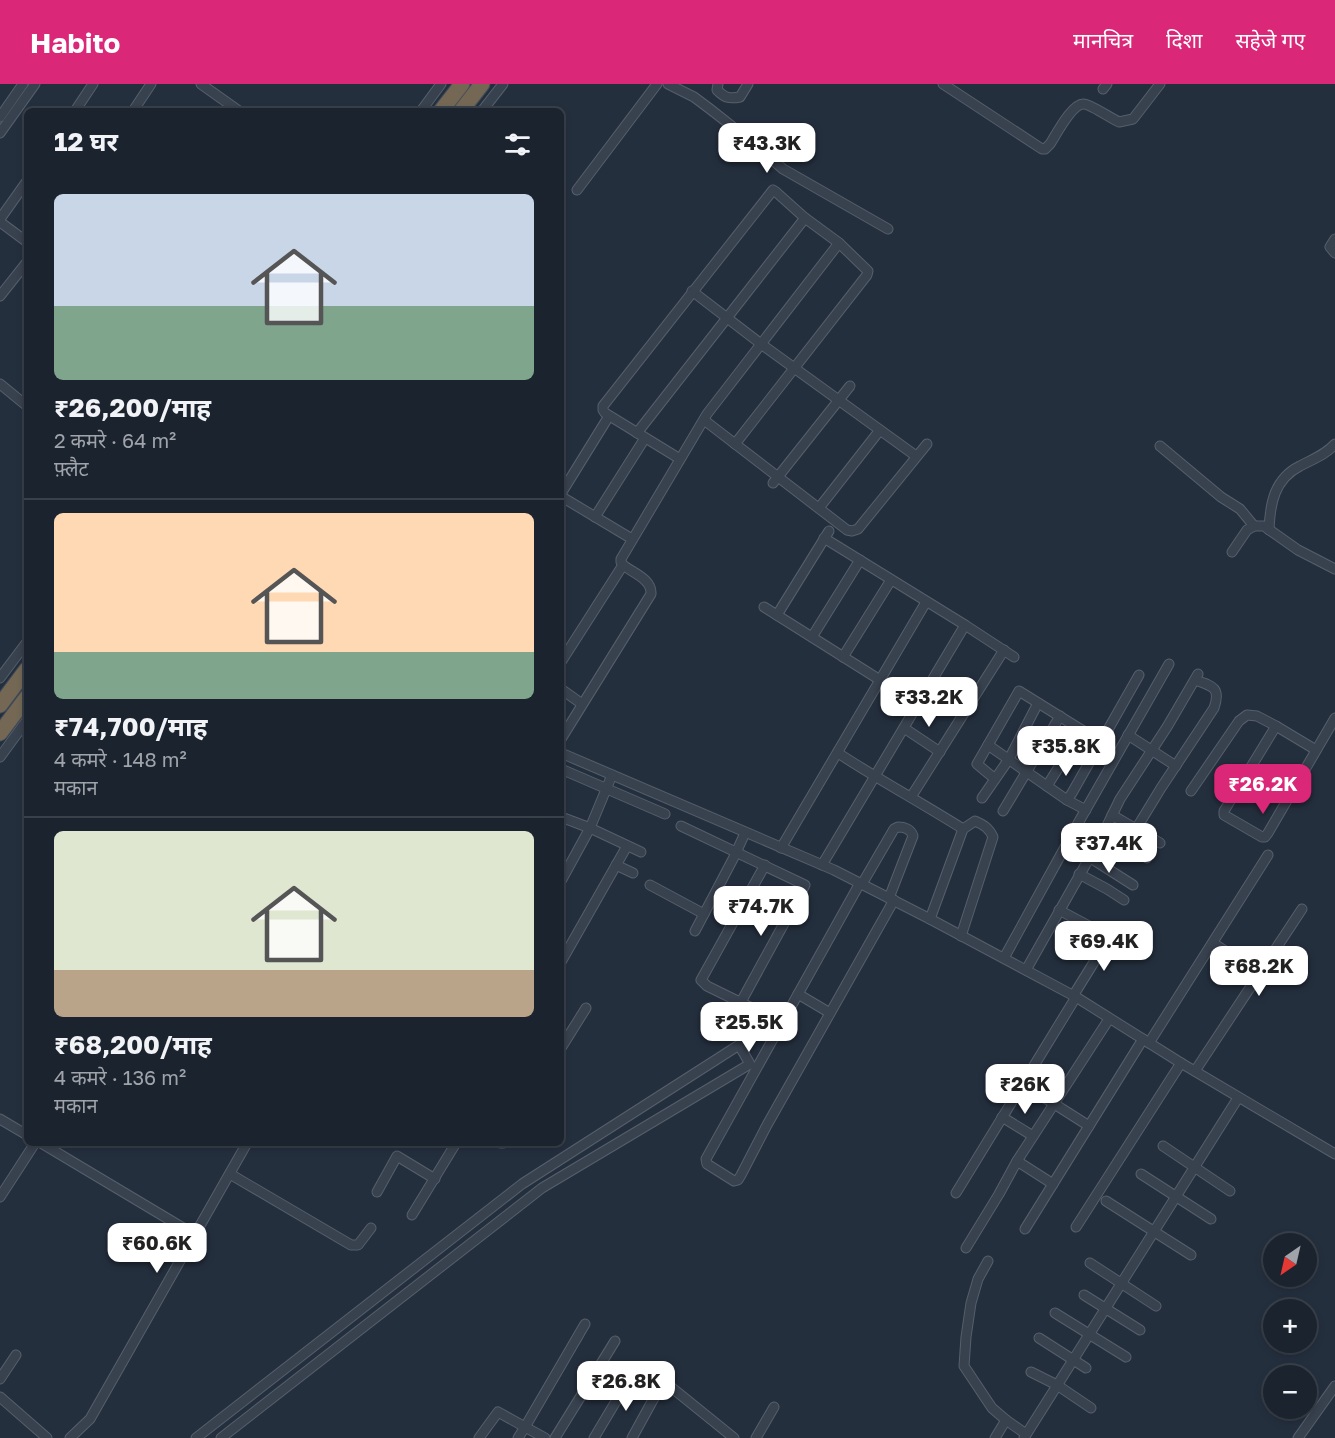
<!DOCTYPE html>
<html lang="hi">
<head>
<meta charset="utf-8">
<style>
	body { margin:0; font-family:"Golos Text","Noto Sans Devanagari",sans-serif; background:#282f3a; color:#f1f3f6; height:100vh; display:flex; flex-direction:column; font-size:22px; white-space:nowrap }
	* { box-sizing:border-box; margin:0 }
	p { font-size:20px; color:#a0a4aa }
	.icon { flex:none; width:33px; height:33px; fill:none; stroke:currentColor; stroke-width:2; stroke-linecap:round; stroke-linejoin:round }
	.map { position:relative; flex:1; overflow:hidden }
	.sheet { position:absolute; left:24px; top:24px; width:540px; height:1038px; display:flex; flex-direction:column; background:#1b232e; border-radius:9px; box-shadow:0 3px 9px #0003,0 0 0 2px #39404a }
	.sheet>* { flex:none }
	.needle { width:39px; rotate:214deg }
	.buttons { position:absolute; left:1263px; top:1149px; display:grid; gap:12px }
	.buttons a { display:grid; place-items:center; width:54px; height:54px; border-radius:50%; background:#1b232e; box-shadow:0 3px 9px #0003,0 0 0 2px #39404a; font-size:30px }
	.price { position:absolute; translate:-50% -51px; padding:0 14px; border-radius:12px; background:#fff; color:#222; font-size:20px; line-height:39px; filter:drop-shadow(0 2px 3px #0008) }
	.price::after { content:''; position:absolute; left:50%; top:36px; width:18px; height:14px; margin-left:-9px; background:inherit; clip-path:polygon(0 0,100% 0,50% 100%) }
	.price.current { background:#db2777; color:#fff }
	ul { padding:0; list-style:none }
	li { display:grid; align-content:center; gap:12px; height:318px; padding:0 30px }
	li+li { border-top:2px solid #39404a }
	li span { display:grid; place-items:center; height:186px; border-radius:9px; color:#555 }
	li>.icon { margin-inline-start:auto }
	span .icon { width:108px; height:108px; fill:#fffc; stroke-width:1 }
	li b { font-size:26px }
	h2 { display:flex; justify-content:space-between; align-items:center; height:72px; padding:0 30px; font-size:26px }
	header { display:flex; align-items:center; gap:36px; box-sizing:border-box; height:84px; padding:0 30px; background:#db2777; color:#fff }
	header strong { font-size:28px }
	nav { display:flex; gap:33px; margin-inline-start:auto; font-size:21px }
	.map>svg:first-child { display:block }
</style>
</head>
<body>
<header>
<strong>Habito</strong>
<nav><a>मानचित्र</a><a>दिशा</a><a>सहेजे गए</a></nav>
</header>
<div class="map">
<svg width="1335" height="1354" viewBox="0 0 1335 1354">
	<rect width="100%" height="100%" fill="#242f3e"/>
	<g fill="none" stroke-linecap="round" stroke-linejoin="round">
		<defs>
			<g id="minor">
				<polyline points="201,0 239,27"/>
				<polyline points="668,0 694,13 710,25 733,43 742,59 748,64 775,78 783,85 888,145"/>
				<path d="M718,0L717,6C725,14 729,15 740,13L748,0"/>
				<path d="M943,0L1042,65H1045L1050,60C1056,51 1072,19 1084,20C1090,20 1112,35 1119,38L1133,35L1160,0"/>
				<polyline points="1103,5 1107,0"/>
				<polyline points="75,27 93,0"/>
				<polyline points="133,27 151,0"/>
				<polyline points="421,27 441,0"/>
				<polyline points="482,27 503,0"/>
				<polyline points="0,33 23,0"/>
				<polyline points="0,49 35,0"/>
				<polyline points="577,106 657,0"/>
				<polyline points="0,135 27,97"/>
				<polyline points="0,138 27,158"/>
				<polyline points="1335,155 1330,163 1335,169"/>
				<polyline points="692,207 761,260 916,372"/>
				<polyline points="0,212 27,178"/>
				<polyline points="0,300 27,322"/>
				<polyline points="609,332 562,408 562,413 632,455"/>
				<polyline points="704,336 847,446 852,447 858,445 927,360"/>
				<polyline points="637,349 805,134"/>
				<polyline points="1160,362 1221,413 1240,425 1254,442"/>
				<polyline points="680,375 605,329 603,326 603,322 773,106 776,108 805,134 839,159 868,187 867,191 735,360"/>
				<polyline points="773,399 850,302"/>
				<polyline points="819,424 880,346"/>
				<polyline points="595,433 645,354"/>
				<path d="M1269,446C1270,420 1274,395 1300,382C1313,375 1325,371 1335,360"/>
				<polyline points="824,454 965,541 1014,573"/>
				<polyline points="1232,468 1247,446 1254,442 1264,442 1298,466 1335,485"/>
				<polyline points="764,523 880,596"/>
				<polyline points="777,531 829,447"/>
				<polyline points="812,553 860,476"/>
				<polyline points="843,573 891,496"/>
				<polyline points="561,578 623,481"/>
				<polyline points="0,594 27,558"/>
				<polyline points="561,605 582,620"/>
				<polyline points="1276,642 1224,727 1224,731 1262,753 1265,753 1268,749 1335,634"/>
				<polyline points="904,644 940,668"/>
				<polyline points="1128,651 1176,682"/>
				<path d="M561,655L651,510C652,495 633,489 623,481L621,478V475L707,330L839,159"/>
				<polyline points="1101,658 1019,607 988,661 1067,716 1072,709 1139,591"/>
				<polyline points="988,661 977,680 995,695"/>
				<polyline points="561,669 834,786 930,835 1076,913 1181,979 1335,1070"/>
				<path d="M838,669C879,696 922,719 963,745"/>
				<polyline points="0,673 27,636"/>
				<polyline points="561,685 665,730"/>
				<polyline points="1047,702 1082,646"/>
				<polyline points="1191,707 1239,637 1247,631 1257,632 1276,642 1316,666"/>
				<polyline points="911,713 1004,566"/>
				<polyline points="982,714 1009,675 1038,619"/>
				<polyline points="1067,716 1086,726"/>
				<polyline points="1003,727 1060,632"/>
				<polyline points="1112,731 1160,759"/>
				<polyline points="561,733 590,744 641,768"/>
				<polyline points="681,742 805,801 741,918"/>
				<path d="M1136,745L1161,704L1214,624C1221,604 1213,602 1195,596"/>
				<polyline points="1104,748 1147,774"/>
				<polyline points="781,764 926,518"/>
				<polyline points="1089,773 1133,801"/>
				<polyline points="616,781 633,789"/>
				<polyline points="822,781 965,541"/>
				<polyline points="1079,790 1107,805 1124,816"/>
				<polyline points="561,797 590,744 612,691"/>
				<polyline points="860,799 706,1075 707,1080 734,1097 738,1096 741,1091 767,1041 894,816"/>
				<path d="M862,800L894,745L898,743C904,743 911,745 913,752L889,814"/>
				<polyline points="650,801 704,830"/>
				<polyline points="1059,826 1104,850"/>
				<path d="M930,835L963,745L975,737C984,741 989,744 993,753L961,852"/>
				<polyline points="695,847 734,773 745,749"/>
				<polyline points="1213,859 1259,889"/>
				<polyline points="1004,874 1081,734 1169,580"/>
				<polyline points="561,878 627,762"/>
				<polyline points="1026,886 1104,748 1120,715 1167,643 1198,590"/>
				<polyline points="798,910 830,929"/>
				<polyline points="1073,912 1112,849"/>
				<polyline points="756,926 707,902 701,896 765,781"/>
				<polyline points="1149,959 1268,771"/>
				<polyline points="561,964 586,924"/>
				<polyline points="1195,987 1302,825"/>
				<polyline points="1023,1000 1089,1042"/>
				<polyline points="1002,1033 1033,1052"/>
				<polyline points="0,1035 27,1051"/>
				<polyline points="41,1059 195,1151"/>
				<polyline points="501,1059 503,1059"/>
				<polyline points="1163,1062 1230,1107"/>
				<polyline points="1017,1077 1053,1100"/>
				<polyline points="230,1090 351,1161 358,1161 371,1144"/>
				<polyline points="1141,1090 1211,1135"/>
				<polyline points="377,1108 397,1072 435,1095"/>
				<polyline points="956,1109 1076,913"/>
				<polyline points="0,1113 35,1059"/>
				<polyline points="1106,1117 1191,1171"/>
				<polyline points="412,1131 456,1059"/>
				<polyline points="1076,1143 1181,979"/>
				<polyline points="1025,1145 1143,955"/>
				<polyline points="966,1164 999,1110 1017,1077 1109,935"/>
				<polyline points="988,1177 978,1195 971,1219 966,1253 964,1282 992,1324 1006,1336"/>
				<polyline points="1090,1179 1156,1222"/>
				<polyline points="1084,1211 1140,1246"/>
				<polyline points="1055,1229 1126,1273"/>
				<polyline points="1039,1254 1086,1284"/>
				<polyline points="1031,1288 1057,1301 1091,1324"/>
				<polyline points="0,1295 16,1271"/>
				<polyline points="0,1313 47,1354"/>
				<polyline points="70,1354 90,1335 247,1059"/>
				<polyline points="196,1354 522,1100 739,961 750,980 542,1104 221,1354"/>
				<polyline points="479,1354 498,1328 525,1343 518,1354"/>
				<polyline points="545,1354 525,1343 585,1240"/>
				<polyline points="555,1354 615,1257"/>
				<polyline points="594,1354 634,1287"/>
				<polyline points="632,1354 660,1303 662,1301 671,1303 734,1354"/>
				<polyline points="756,1354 774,1323"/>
				<polyline points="995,1354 1006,1336 1026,1350"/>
				<polyline points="1024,1354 1238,1014"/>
				<polyline points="1298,1354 1335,1302"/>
			</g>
			<g id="highway">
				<polyline points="441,27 462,0"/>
				<polyline points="461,27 482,0"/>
				<polyline points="0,621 27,585"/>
				<polyline points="0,649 27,613"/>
			</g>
		</defs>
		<use href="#minor" stroke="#565f6c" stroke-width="11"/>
		<use href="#highway" stroke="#434c59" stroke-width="17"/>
		<use href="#minor" stroke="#38414e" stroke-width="9"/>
		<use href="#highway" stroke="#746855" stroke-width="15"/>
	</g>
</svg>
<div class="buttons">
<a><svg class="needle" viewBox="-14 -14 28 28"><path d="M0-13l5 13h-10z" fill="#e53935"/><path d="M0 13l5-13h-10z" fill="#a0a4aa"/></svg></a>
<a>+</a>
<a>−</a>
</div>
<b class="price" style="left:767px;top:90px">₹43.3K</b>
<b class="price" style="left:929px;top:644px">₹33.2K</b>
<b class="price" style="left:1066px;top:693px">₹35.8K</b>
<b class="price current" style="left:1263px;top:731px">₹26.2K</b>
<b class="price" style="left:1109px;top:790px">₹37.4K</b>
<b class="price" style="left:761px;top:853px">₹74.7K</b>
<b class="price" style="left:1104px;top:888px">₹69.4K</b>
<b class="price" style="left:1259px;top:913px">₹68.2K</b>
<b class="price" style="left:749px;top:969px">₹25.5K</b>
<b class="price" style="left:1025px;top:1031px">₹26K</b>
<b class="price" style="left:157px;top:1190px">₹60.6K</b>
<b class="price" style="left:626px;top:1328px">₹26.8K</b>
<section class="sheet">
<h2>12 घर<svg class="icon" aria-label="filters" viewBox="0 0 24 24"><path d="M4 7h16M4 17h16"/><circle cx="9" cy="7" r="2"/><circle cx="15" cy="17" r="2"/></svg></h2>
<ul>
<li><span style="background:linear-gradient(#c9d6e8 60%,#7fa58c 0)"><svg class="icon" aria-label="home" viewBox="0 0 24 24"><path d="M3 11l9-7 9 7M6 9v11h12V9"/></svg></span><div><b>₹26,200/माह</b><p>2 कमरे · 64 m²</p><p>फ़्लैट</p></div></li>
<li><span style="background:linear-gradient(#ffd9b3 75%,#7fa58c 0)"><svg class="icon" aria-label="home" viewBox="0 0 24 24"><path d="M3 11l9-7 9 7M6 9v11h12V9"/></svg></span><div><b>₹74,700/माह</b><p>4 कमरे · 148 m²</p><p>मकान</p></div></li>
<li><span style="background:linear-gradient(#dfe7d0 75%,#b9a48a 0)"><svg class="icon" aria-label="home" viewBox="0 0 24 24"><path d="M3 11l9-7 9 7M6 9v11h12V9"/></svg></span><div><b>₹68,200/माह</b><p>4 कमरे · 136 m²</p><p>मकान</p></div></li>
</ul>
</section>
</div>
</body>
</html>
